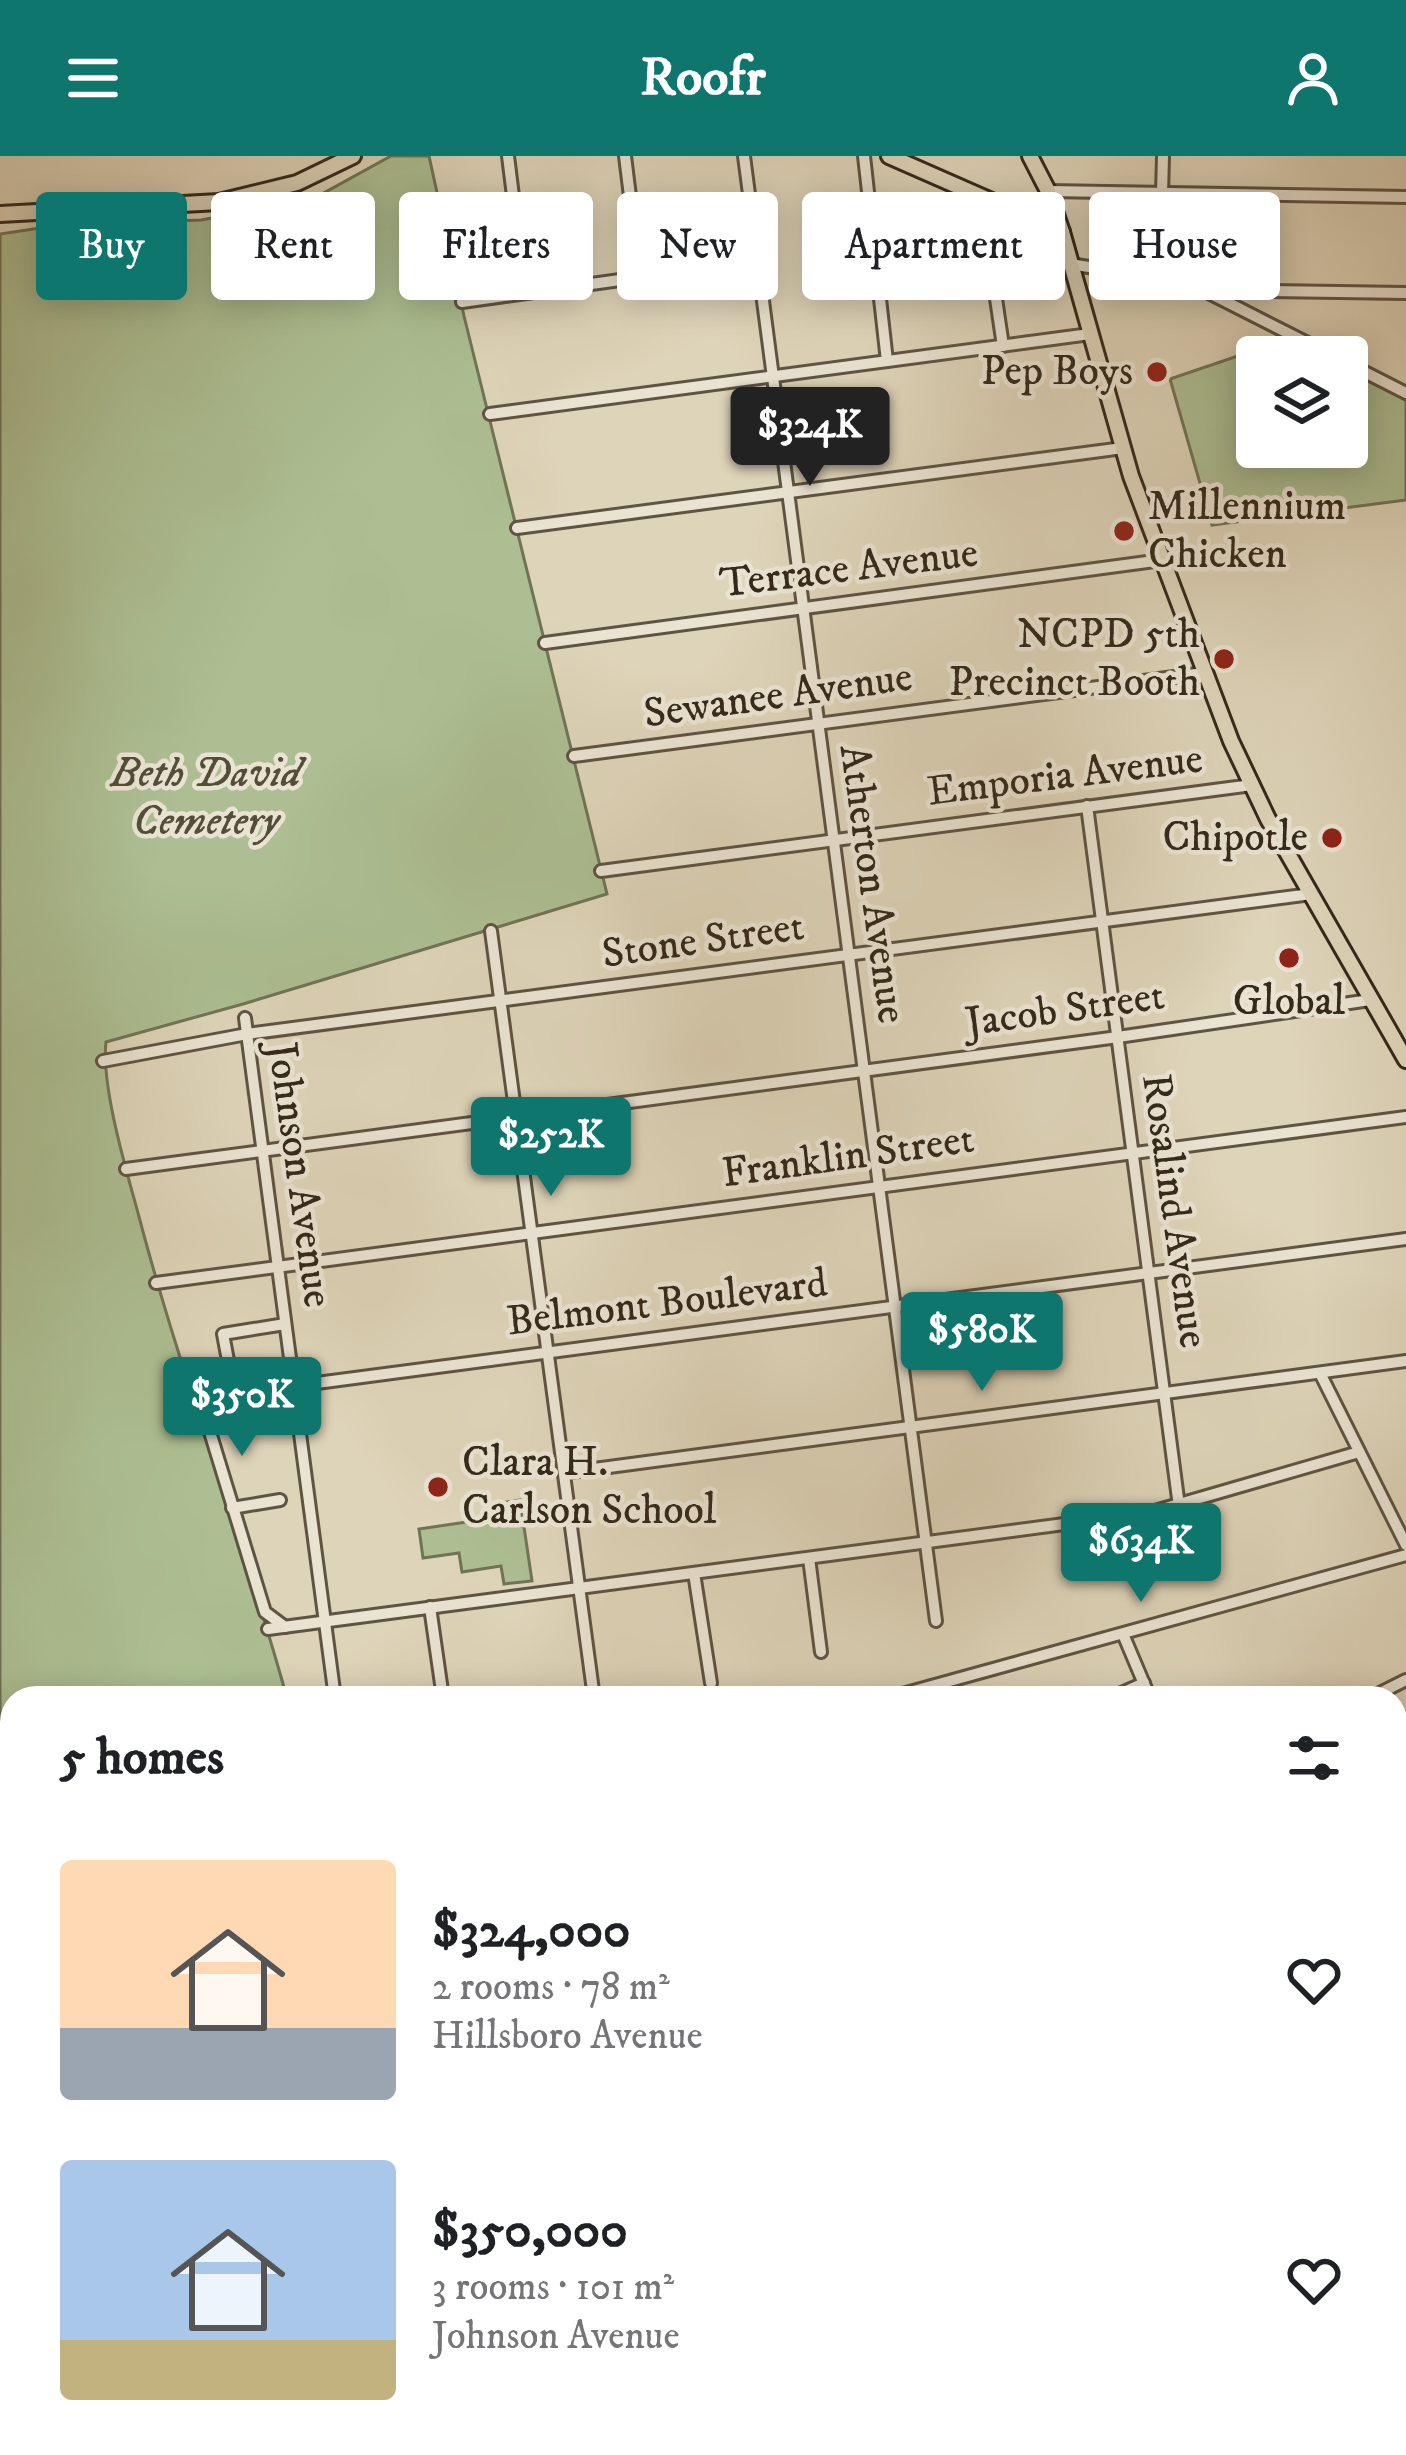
<!DOCTYPE html>
<html lang="en">
<head>
<meta charset="utf-8">
<style>
	body { margin:0; font-family:"IM FELL DW Pica",serif; background:#f2f2f2; color:#202124; height:100vh; display:flex; flex-direction:column; font-size:45px; white-space:nowrap }
	* { box-sizing:border-box; margin:0 }
	p { font-size:39px; color:#757577 }
	.icon { flex:none; width:66px; height:66px; fill:none; stroke:currentColor; stroke-width:2; stroke-linecap:round; stroke-linejoin:round }
	.map { position:relative; flex:1; overflow:hidden }
	.details { position:absolute; left:0px; top:1530px; width:1407px; height:771px; display:flex; flex-direction:column; background:#fff; border-radius:36px 36px 0 0; box-shadow:0 6px 30px #0003 }
	.details>* { flex:none }
	.guide { position:absolute; left:36px; top:36px; width:1335px; height:108px; display:flex; gap:24px }
	.fabs { position:absolute; left:1236px; top:180px; display:grid; gap:24px }
	.fabs a { display:grid; place-items:center; width:132px; height:132px; border-radius:12px; background:#fff; box-shadow:0 6px 30px #0003; font-size:60px }
	.price { position:absolute; translate:-50% -102px; padding:0 27px; border-radius:12px; background:#0f766e; color:#fff; font-size:39px; line-height:78px; filter:drop-shadow(0 3px 6px #0008) }
	.price::after { content:''; position:absolute; left:50%; top:72px; width:36px; height:27px; margin-left:-18px; background:inherit; clip-path:polygon(0 0,100% 0,50% 100%) }
	.price.on { background:#222; color:#fff }
	ul { padding:0; list-style:none }
	li { display:flex; align-items:center; gap:36px; height:300px; padding:0 60px }
	li span { display:grid; place-items:center; flex:none; width:336px; height:240px; border-radius:12px; color:#555 }
	li>.icon { margin-inline-start:auto }
	span .icon { width:144px; height:144px; fill:#fffc; stroke-width:1 }
	li b { font-size:51px }
	h2 { display:flex; justify-content:space-between; align-items:center; height:144px; padding:0 60px; font-size:51px }
	.tag { padding:0 42px; border-radius:12px; background:#fff; box-shadow:0 6px 30px #0003; font-size:42px; line-height:108px }
	.tag.on { background:#0f766e; color:#fff }
	header { display:flex; justify-content:space-between; align-items:center; height:156px; padding:0 60px; background:#0f766e; color:#fff; font-size:54px; font-weight:700 }
	.map>svg:first-child { display:block }
</style>
</head>
<body>
<header><svg class="icon" aria-label="menu" viewBox="0 0 24 24"><path d="M4 6h16M4 12h16M4 18h16"/></svg>Roofr<svg class="icon" aria-label="person" viewBox="0 0 24 24"><circle cx="12" cy="8" r="4"/><path d="M4 21q1-7 8-7t8 7"/></svg></header>
<div class="map">
<svg width="1406" height="2299" viewBox="0 0 1406 2299">
	<rect width="100%" height="100%" fill="#ded4b9"/>
	<filter id="stains"><feTurbulence type="fractalNoise" baseFrequency=".00167" numOctaves="4"/><feColorMatrix values="0 0 0 0 .2 0 0 0 0 .09 0 0 0 0 .02 0 0 0 .5 -.17"/></filter>
	<radialGradient id="worn" r=".72"><stop offset=".6" stop-color="#630" stop-opacity="0"/><stop offset="1" stop-color="#630" stop-opacity=".3"/></radialGradient>
	<g fill="#acbe92" stroke="#707456" stroke-width="3">
		<path d="M391,0H429L464,160L607,738L243,848L106,886C101,930 126,1013 138,1057C181,1221 242,1379 287,1542H12V2289H313L315,2299H0V78L60,69L201,64L309,45Z"/>
		<polygon points="1294,181 1334,201 1257,201 1257,291 1347,291 1347,208 1406,238 1406,344 1212,369 1170,223"/>
		<polygon points="520,1344 532,1425 504,1428 501,1410 462,1416 459,1397 423,1402 419,1373 487,1363 486,1349"/>
	</g>
	<g fill="none" stroke-linecap="round" stroke-linejoin="round">
		<defs>
			<g id="minor">
				<polyline points="508,0 525,136"/>
				<polyline points="625,0 640,121"/>
				<polyline points="744,0 936,1465"/>
				<polyline points="864,0 887,205"/>
				<polyline points="1048,35 1406,41"/>
				<polyline points="1162,38 1163,0"/>
				<polyline points="981,41 1003,190"/>
				<polyline points="1070,108 1176,125 1203,134 1406,137"/>
				<polyline points="1209,137 1335,201"/>
				<polyline points="462,146 756,105"/>
				<polyline points="1347,207 1406,237"/>
				<polyline points="490,258 1090,178"/>
				<polyline points="517,372 1123,292"/>
				<polyline points="545,487 1162,404"/>
				<polyline points="574,600 1204,517"/>
				<polyline points="1087,650 1185,1396"/>
				<polyline points="601,715 1252,629"/>
				<polyline points="491,775 594,1542"/>
				<polyline points="245,862 335,1542"/>
				<polyline points="103,905 247,878 1311,738"/>
				<polyline points="126,1013 1118,881 1370,844"/>
				<polyline points="156,1127 1406,961"/>
				<polyline points="1320,1217 1406,1389"/>
				<polyline points="294,1230 1406,1083"/>
				<polyline points="564,1317 1406,1205"/>
				<polyline points="232,1352 280,1344"/>
				<polyline points="809,1402 821,1496"/>
				<polyline points="694,1417 711,1527"/>
				<polyline points="430,1451 443,1542"/>
				<polyline points="285,1471 265,1456 203,1253 236,1247 223,1178 285,1168"/>
				<polyline points="268,1473 1148,1357 1359,1296"/>
				<polyline points="1123,1478 1150,1542"/>
				<polyline points="888,1542 1406,1399"/>
				<polyline points="1110,1542 1144,1527"/>
				<polyline points="1370,1542 1406,1524"/>
				<polyline points="1395,1660 1406,1654"/>
				<polyline points="1395,1791 1406,1785"/>
				<polyline points="1395,1814 1406,1840"/>
				<polyline points="1395,1978 1406,1973"/>
				<polyline points="1395,2094 1406,2090"/>
				<polyline points="1395,2121 1406,2146"/>
				<polyline points="374,2289 376,2299"/>
				<polyline points="742,2289 746,2299"/>
				<polyline points="1021,2289 1026,2299"/>
				<polyline points="1214,2289 1219,2299"/>
				<polyline points="534,2299 557,2289"/>
				<polyline points="827,2299 850,2289"/>
				<polyline points="1120,2299 1143,2289"/>
			</g>
			<g id="major">
				<polyline points="889,0 1062,76"/>
				<polyline points="1030,0 1048,35 1062,76 1131,320 1231,585 1268,663 1406,904"/>
				<polyline points="0,58 219,46 297,27 353,0"/>
			</g>
		</defs>
		<use href="#minor" stroke="#5e5442" stroke-width="16"/>
		<use href="#major" stroke="#34291a" stroke-width="20"/>
		<use href="#minor" stroke="#eae3d2" stroke-width="10"/>
		<use href="#major" stroke="#ded4b9" stroke-width="14"/>
	</g>
	<g fill="#8f2418" stroke="#eae3d2" stroke-width="4.5">
		<circle cx="1157" cy="216" r="12"/>
		<circle cx="1124" cy="375" r="12"/>
		<circle cx="1224" cy="503" r="12"/>
		<circle cx="1332" cy="682" r="12"/>
		<circle cx="1289" cy="802" r="12"/>
		<circle cx="438" cy="1331" r="12"/>
	</g>
	<g text-anchor="middle" dominant-baseline="central" stroke-width="9" stroke-linejoin="round" paint-order="stroke">
		<g font-size="42" fill="#34291a" stroke="#eae3d2" text-anchor="end">
			<text x="1133" y="216">Pep Boys</text>
			<text x="1148" y="351" text-anchor="start">Millennium<tspan x="1148" dy="48">Chicken</tspan></text>
			<text x="1200" y="479">NCPD 5th<tspan x="1200" dy="48">Precinct Booth</tspan></text>
			<text x="1308" y="682">Chipotle</text>
			<text x="1289" y="846" text-anchor="middle">Global</text>
			<text x="462" y="1307" text-anchor="start">Clara H.<tspan x="462" dy="48">Carlson School</tspan></text>
		</g>
		<g font-size="42" fill="#34291a" stroke="#eae3d2">
			<text transform="translate(849 413) rotate(-7)">Terrace Avenue</text>
			<text transform="translate(778 540) rotate(-8)">Sewanee Avenue</text>
			<text transform="translate(1065 620) rotate(-7)">Emporia Avenue</text>
			<text transform="translate(872 728) rotate(82)">Atherton Avenue</text>
			<text transform="translate(703 785) rotate(-8)">Stone Street</text>
			<text transform="translate(1065 854) rotate(-8)">Jacob Street</text>
			<text transform="translate(848 1001) rotate(-8)">Franklin Street</text>
			<text transform="translate(299 1019) rotate(82)">Johnson Avenue</text>
			<text transform="translate(1174 1055) rotate(82)">Rosalind Avenue</text>
			<text transform="translate(667 1147) rotate(-7)">Belmont Boulevard</text>
		</g>
		<g font-size="42" font-style="italic" fill="#524e38" stroke="#eae3d2">
			<text x="206" y="618">Beth David<tspan x="206" dy="48">Cemetery</tspan></text>
		</g>
	</g>
	<rect width="100%" height="100%" filter="url(#stains)"/>
	<rect width="100%" height="100%" fill="url(#worn)"/>
</svg>
<div class="fabs">
<a><svg class="icon" aria-label="layers" viewBox="0 0 24 24"><path d="M12 4l9 5-9 5-9-5zM3 14l9 5 9-5"/></svg></a>
</div>
<b class="price on" style="left:810px;top:333px">$324K</b>
<b class="price" style="left:551px;top:1043px">$252K</b>
<b class="price" style="left:982px;top:1238px">$580K</b>
<b class="price" style="left:242px;top:1303px">$350K</b>
<b class="price" style="left:1141px;top:1449px">$634K</b>
<div class="guide">
<a class="tag on">Buy</a>
<a class="tag">Rent</a>
<a class="tag">Filters</a>
<a class="tag">New</a>
<a class="tag">Apartment</a>
<a class="tag">House</a>
</div>
<section class="details">
<h2>5 homes<svg class="icon" aria-label="filters" viewBox="0 0 24 24"><path d="M4 7h16M4 17h16"/><circle cx="9" cy="7" r="2"/><circle cx="15" cy="17" r="2"/></svg></h2>
<ul>
<li><span style="background:linear-gradient(#ffd9b3 70%,#9aa5b1 0)"><svg class="icon" aria-label="home" viewBox="0 0 24 24"><path d="M3 11l9-7 9 7M6 9v11h12V9"/></svg></span><div><b>$324,000</b><p>2 rooms · 78 m²</p><p>Hillsboro Avenue</p></div><svg class="icon" aria-label="heart" viewBox="0 0 24 24"><path d="M12 20l-8-8c-3-5 5-10 8-4 3-6 11-1 8 4z"/></svg></li>
<li><span style="background:linear-gradient(#a9c7e8 75%,#c2b280 0)"><svg class="icon" aria-label="home" viewBox="0 0 24 24"><path d="M3 11l9-7 9 7M6 9v11h12V9"/></svg></span><div><b>$350,000</b><p>3 rooms · 101 m²</p><p>Johnson Avenue</p></div><svg class="icon" aria-label="heart" viewBox="0 0 24 24"><path d="M12 20l-8-8c-3-5 5-10 8-4 3-6 11-1 8 4z"/></svg></li>
</ul>
</section>
</div>
</body>
</html>
